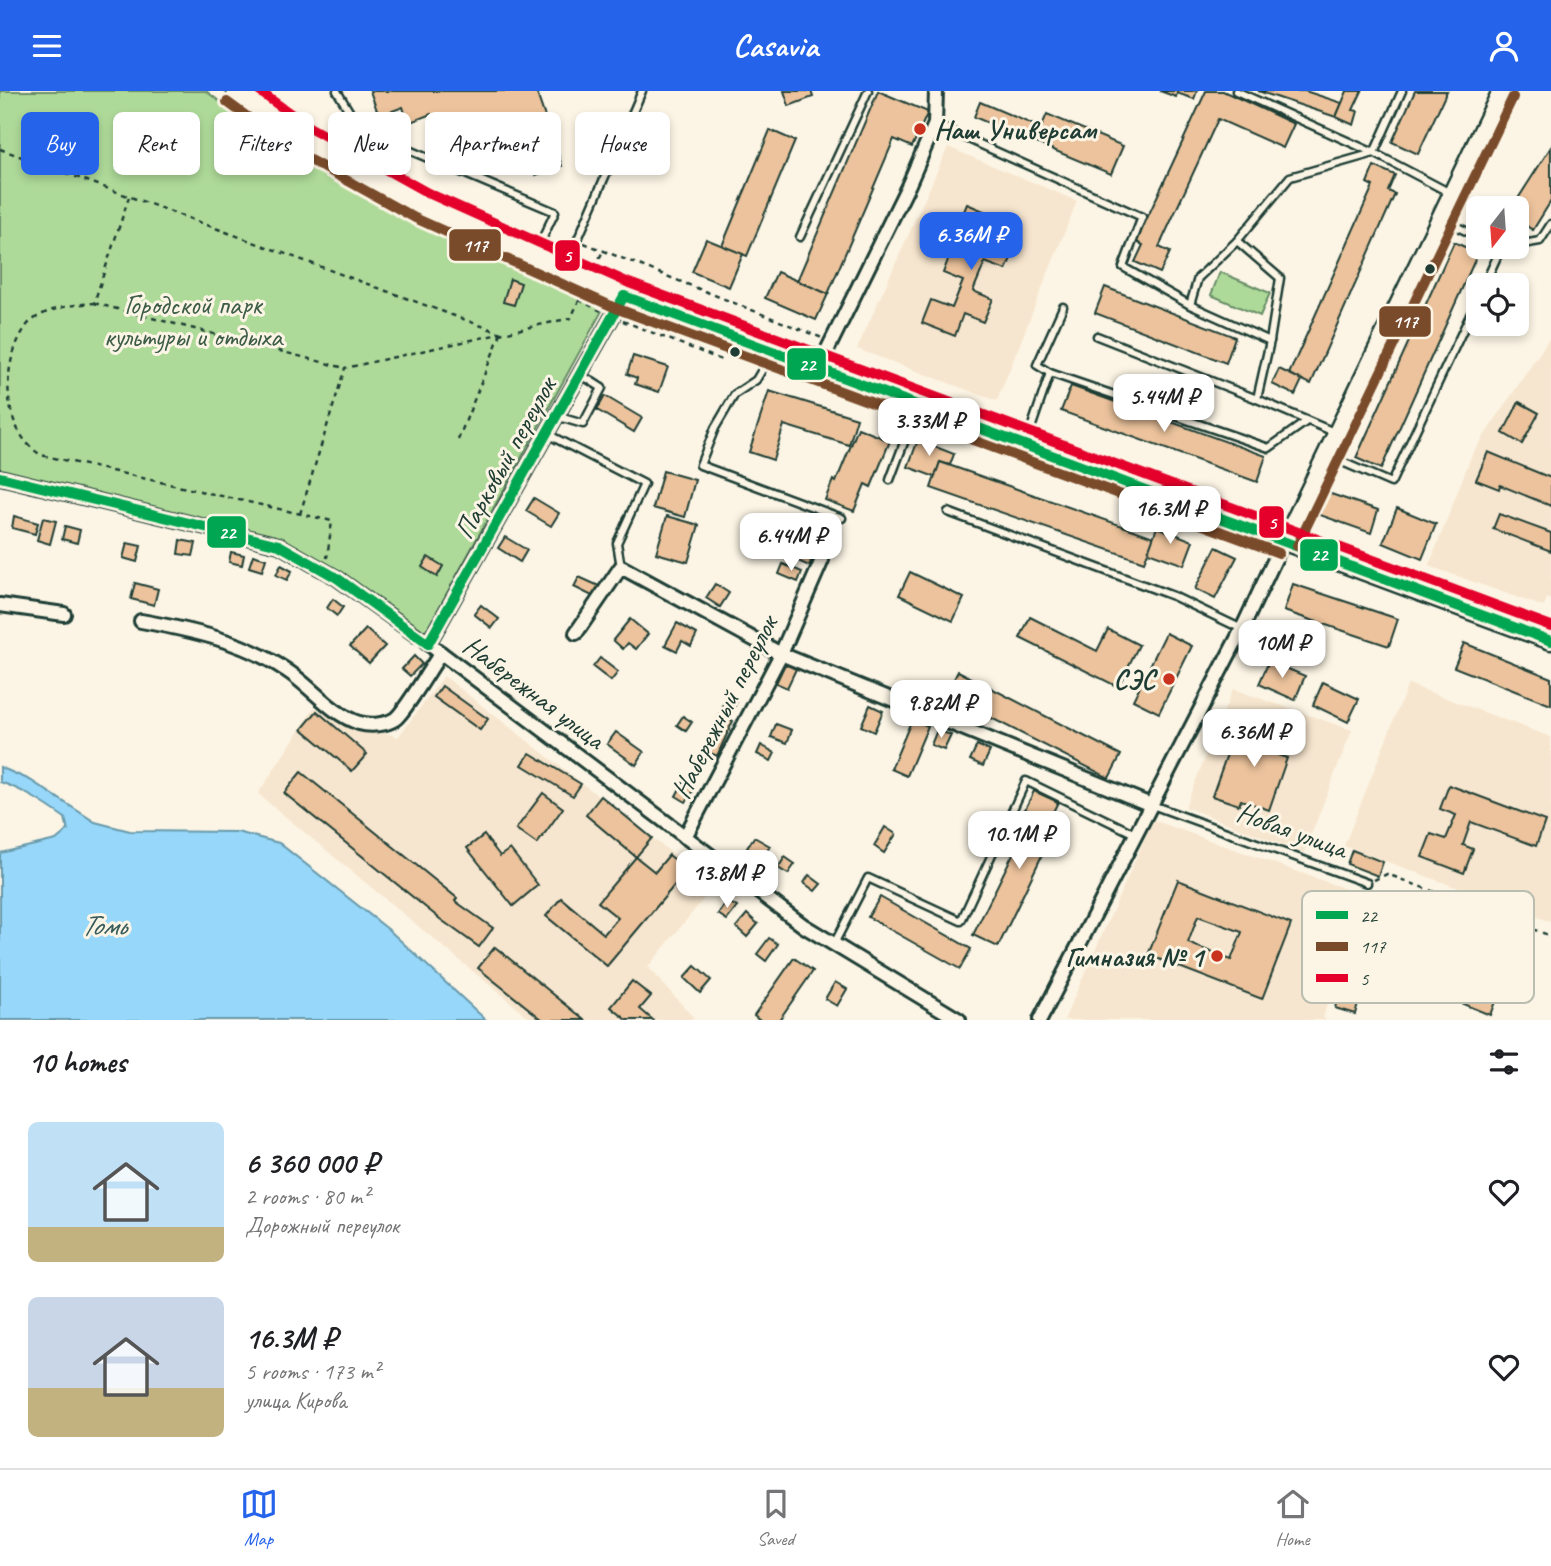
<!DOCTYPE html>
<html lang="en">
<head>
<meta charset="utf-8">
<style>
	body { margin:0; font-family:Caveat,sans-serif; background:#f6f6f6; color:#202124; height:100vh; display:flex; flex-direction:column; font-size:26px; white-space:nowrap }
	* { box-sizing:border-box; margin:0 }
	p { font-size:23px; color:#757577 }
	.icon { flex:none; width:38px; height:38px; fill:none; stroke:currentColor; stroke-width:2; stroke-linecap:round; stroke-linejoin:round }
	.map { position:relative; height:929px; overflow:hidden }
	.sheet { display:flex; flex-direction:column; background:#fff; flex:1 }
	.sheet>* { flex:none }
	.guide { position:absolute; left:21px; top:21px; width:700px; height:63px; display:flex; gap:14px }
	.needle { width:46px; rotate:197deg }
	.tools { position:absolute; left:1466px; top:105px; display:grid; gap:14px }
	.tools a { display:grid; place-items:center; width:63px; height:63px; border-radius:10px; background:#fff; box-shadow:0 4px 10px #0003; font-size:35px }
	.price { position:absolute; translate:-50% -60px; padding:0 16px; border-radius:14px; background:#fff; color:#222; font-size:23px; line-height:46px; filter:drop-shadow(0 2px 4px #0008) }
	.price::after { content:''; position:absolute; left:50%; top:42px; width:21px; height:16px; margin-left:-10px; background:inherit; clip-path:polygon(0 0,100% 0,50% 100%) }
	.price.selected { background:#2563eb; color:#fff }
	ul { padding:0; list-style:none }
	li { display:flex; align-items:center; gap:21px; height:175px; padding:0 28px }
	li span { display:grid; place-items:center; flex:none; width:196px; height:140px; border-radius:10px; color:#555 }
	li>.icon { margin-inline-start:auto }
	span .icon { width:84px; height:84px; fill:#fffc; stroke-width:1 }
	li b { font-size:30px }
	h2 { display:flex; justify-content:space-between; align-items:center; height:84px; padding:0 28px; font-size:30px }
	.pill { padding:0 24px; border-radius:10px; background:#fff; box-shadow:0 4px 10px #0003; font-size:24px; line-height:63px }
	.pill.selected { background:#2563eb; color:#fff }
	header { display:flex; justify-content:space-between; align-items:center; height:91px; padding:0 28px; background:#2563eb; color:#fff; font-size:32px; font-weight:700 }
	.tab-bar { display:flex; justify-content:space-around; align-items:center; height:98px; border-top:2px solid #e0e0e0; background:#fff; font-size:19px; color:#757577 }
	.tab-bar a { display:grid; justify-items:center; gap:4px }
	.tab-bar .selected { color:#2563eb }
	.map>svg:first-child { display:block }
</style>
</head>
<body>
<header><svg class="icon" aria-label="menu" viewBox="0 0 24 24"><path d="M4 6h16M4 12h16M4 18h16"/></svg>Casavia<svg class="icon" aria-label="person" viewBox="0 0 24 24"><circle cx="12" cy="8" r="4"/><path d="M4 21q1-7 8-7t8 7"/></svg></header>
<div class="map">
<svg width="1551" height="929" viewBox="0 0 1551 929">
	<rect width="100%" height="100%" fill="#fcf5e5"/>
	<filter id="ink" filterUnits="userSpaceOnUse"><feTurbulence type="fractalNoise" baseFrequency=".0143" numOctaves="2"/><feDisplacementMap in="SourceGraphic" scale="14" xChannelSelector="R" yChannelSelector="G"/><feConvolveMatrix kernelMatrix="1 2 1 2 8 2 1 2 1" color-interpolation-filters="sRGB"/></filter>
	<g filter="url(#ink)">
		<g fill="#f7e6cf">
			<polygon points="948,56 1077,110 997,310 857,258"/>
			<polygon points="1551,245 1551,509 1547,507 1544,516 1429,475 1472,363"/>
			<polygon points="444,585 714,795 648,876 694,927 692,929 532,929 258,703 314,617 398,646"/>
			<polygon points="1408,593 1551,646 1551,831 1344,755"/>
			<polygon points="1233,598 1352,639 1304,762 1185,716"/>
			<polygon points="1153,729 1360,803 1323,927 1328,929 1064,929"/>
		</g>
		<g fill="#aeda99" stroke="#668c66" stroke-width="2">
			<polygon points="0,0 206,0 295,69 415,131 603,218 424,544 342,481 283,448 0,380"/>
			<polygon points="1220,181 1270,202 1260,225 1211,204"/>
		</g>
		<path fill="#97d7f9" stroke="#6799aa" stroke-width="2" d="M0,676L30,689L95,731L130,740L237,741L279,752L389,839L486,929H0V762L56,749L68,739L65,727C45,713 24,699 0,691Z"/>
		<g fill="#ecc39c" stroke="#1f3d34" stroke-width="2" fill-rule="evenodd">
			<polygon points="370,0 536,0 562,75 536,84 524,50 511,55 507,44 483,52 479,41 466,46 463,37 448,43 445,35 436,38 431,23 408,32 403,16 379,25"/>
			<polygon points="784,0 811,0 813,6 789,15"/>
			<polygon points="878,0 928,21 912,56 894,48 828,203 797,190"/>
			<polygon points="1160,0 1197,0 1194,8 1177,2 1176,6"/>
			<polygon points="1206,0 1223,0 1294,33 1283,57 1218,28 1159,156 1170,161 1160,182 1135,171 1143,154 1136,151"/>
			<polygon points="1258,0 1305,0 1342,12 1336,26"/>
			<polygon points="1347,0 1362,0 1353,19 1358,20 1354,34 1336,26"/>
			<polygon points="1415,0 1447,0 1418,63 1392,51"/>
			<polygon points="980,11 1041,37 1047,23 1123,55 1111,83 974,26"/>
			<polygon points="770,39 795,50 747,165 722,155"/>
			<polygon points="1551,56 1551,110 1533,139 1517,129 1517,117 1512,117"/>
			<polygon points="1374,75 1395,84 1388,100 1395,103 1311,293 1289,283 1373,95 1367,92"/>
			<polygon points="967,113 1003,128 994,150 1015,158 1006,179 985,171 973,200 993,208 983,231 963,223 955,245 922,232 931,209 952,217 963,190 943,182 951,161 969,168 978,145 957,137"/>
			<polygon points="706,148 743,163 729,196 692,181"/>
			<polygon points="1454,151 1478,162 1381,378 1356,367"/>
			<polygon points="777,181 828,203 816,229 765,207"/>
			<polygon points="510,188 521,192 514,214 503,211"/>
			<polygon points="1105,196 1235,246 1226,272 1095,222"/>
			<polygon points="633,265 668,276 659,301 635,293 637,287 627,283"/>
			<polygon points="1279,278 1302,289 1295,304 1272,293"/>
			<polygon points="1071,295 1266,365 1257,391 1061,320"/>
			<polygon points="769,300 857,327 849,354 784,334 773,369 749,361"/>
			<polygon points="605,305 642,327 634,341 597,319"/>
			<polygon points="1519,311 1539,322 1522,353 1503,342"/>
			<polygon points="858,337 890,350 871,396 865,393 854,420 825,409 833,389 836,391"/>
			<polygon points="918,349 954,363 950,374 940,371 935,386 908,376"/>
			<polygon points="1488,361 1551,387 1551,415 1500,394 1499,398 1476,389"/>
			<polygon points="940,371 1154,446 1144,471 931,397"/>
			<polygon points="663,380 695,389 685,426 653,417"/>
			<polygon points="1328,402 1378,419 1371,442 1320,424"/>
			<polygon points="534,407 559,422 551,435 526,420"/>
			<polygon points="1397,417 1436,433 1422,468 1383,452"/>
			<polygon points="1499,423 1551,442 1551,460 1493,438"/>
			<polygon points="14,425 38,432 35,443 12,437"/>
			<polygon points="667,425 699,434 688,471 656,462"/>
			<polygon points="43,427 56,430 50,453 37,449"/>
			<polygon points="65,435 80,439 77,452 62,448"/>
			<polygon points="1157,436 1193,450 1184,474 1148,461"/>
			<polygon points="505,446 527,459 520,471 498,457"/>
			<polygon points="180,449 196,452 193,465 178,463"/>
			<polygon points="127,452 141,455 137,471 123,467"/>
			<polygon points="794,454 814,463 809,475 789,466"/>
			<polygon points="1216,456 1237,466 1215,508 1195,498"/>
			<polygon points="231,461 244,464 242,474 229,471"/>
			<polygon points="253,464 266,468 262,480 249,476"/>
			<polygon points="428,466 443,475 437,486 422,476"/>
			<polygon points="783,473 802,481 798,491 779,483"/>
			<polygon points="281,474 292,480 287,489 276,484"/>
			<polygon points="910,481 964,507 953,530 899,504"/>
			<polygon points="579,486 599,495 594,506 574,496"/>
			<polygon points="135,492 158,498 154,514 131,508"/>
			<polygon points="715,493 729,502 720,516 706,507"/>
			<polygon points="1293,493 1398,528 1389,555 1284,520"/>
			<polygon points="333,508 343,516 337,525 327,517"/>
			<polygon points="481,514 499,528 492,537 474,523"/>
			<polygon points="1030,526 1097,560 1108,538 1139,554 1118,596 1020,547"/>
			<polygon points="630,528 648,543 636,558 628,552 623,558 613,549"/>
			<polygon points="677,532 697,543 691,555 682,550 677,560 665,554"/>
			<polygon points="366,538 385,555 369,572 350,555"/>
			<polygon points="1166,542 1192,555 1159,622 1133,609"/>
			<polygon points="1464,552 1551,587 1551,614 1454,576"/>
			<polygon points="414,565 422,573 410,585 402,578"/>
			<polygon points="600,567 618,581 611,590 593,576"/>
			<polygon points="1269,570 1305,585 1295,609 1259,593"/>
			<polygon points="785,573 796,578 787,597 776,592"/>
			<polygon points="958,580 1121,664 1109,687 946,604"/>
			<polygon points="1323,591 1359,608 1348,631 1313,614"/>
			<polygon points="442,595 488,628 480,639 434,606"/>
			<polygon points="727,606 737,610 732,621 722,617"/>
			<polygon points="870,614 883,620 874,641 861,635"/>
			<polygon points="317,620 367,663 352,680 302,638"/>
			<polygon points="720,624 733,630 717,665 704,659"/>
			<polygon points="683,625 692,631 686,640 677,634"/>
			<polygon points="912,628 928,635 907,685 891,678"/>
			<polygon points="1265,629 1294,640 1286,662 1267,655 1266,660 1287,667 1269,719 1241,709 1239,714 1212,705 1231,652 1254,660"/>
			<polygon points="776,633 792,639 787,652 771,646"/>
			<polygon points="937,639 951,644 944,659 931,654"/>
			<polygon points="616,641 644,661 636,674 607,653"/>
			<polygon points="761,654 775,662 771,670 757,663"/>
			<polygon points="977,654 990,660 983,675 970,669"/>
			<polygon points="530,662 581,693 573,705 522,674"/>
			<polygon points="301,681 457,807 455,810 493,837 479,856 440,828 284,702"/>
			<polygon points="683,692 694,699 686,711 676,705"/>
			<polygon points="1449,694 1545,730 1536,755 1471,731 1463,754 1473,758 1464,782 1422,766 1431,743 1446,748 1456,724 1440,718"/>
			<polygon points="1034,700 1058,711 1050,727 1058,731 998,856 973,844 1033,722 1025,718"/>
			<polygon points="543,702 563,717 537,753 516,738"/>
			<polygon points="601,705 652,747 636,766 586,724"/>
			<polygon points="885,736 896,743 884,762 874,755"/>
			<polygon points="484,744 500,765 510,758 538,794 513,815 467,757"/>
			<polygon points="754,746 770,755 763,766 747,757"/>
			<polygon points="1352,759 1383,771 1378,785 1347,773"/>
			<polygon points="669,764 705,793 695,804 678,790 607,875 546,825 561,807 604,843 618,827 598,811 636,766 655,781"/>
			<polygon points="785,766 795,773 788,783 778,777"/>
			<polygon points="809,784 821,793 815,800 804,792"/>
			<path d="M1178,789L1291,833L1262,908L1148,864ZM1198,825L1242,841L1231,869L1188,852Z"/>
			<polygon points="880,806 971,858 960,878 868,826"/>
			<polygon points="727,810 737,816 727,829 718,823"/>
			<polygon points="747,823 758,833 747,846 736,836"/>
			<polygon points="1486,838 1518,850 1490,924 1458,911"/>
			<polygon points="769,847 778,853 766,870 757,863"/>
			<polygon points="495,856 585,929 543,929 478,877"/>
			<polygon points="794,867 813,880 779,929 760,929 754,924"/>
			<polygon points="695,875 711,889 700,902 684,887"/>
			<polygon points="1344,885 1364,891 1355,923 1335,917"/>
			<polygon points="632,890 651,905 640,918 653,929 627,929 611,916"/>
			<polygon points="835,891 847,898 837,915 825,908"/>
		</g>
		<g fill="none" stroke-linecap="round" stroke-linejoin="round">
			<defs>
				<g id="service">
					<polyline points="337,0 352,25 371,43 555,121 535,163"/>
					<polyline points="1236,0 1374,62 1402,0"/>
					<polyline points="935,33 1142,126 1123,176 1190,214 1270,250"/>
					<polyline points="1440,128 1479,146"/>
					<polyline points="800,146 868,0"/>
					<polyline points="1517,154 1540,150 1551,133"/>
					<polyline points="565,178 642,0"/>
					<polyline points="1484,194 1501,157 1498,156"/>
					<polyline points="1190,214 1198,187 1237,150"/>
					<polyline points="1097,245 1257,308"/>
					<polyline points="772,262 756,289 735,303 715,337 700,374 842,427"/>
					<polyline points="1050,282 1037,274 1063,216"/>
					<polyline points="556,325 583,333 602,297 580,283"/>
					<polyline points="1334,341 1257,308 1270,250 1280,187 1237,150 1290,86 1374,62 1452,103"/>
					<polyline points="547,343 644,393 617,452 621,476"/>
					<polyline points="1026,352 1050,282 1269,357 1307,330"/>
					<polyline points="1326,364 1391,392 1479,205"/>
					<polyline points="890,389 917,317"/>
					<polyline points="948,421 1173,505 1242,538"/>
					<polyline points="1152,714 1367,792"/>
					<polyline points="834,853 868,787 961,830 1026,690 1135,743"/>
				</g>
				<g id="minor">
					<polyline points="818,278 909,93 935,33 936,0"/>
					<polyline points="0,386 279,454 337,487 441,562 804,835 959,929"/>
					<polyline points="0,514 64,523"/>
					<path d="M141,530C191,539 243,550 286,579C311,595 331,623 359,632C370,635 386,634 395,628C405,621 432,574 441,562"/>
					<polyline points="576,542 621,476 781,563 1151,714"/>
					<polyline points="428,553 624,205"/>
					<polyline points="685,746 781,563 822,469"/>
					<polyline points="1040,929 1242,538 1284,449"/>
				</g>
				<polyline id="tertiary" points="1284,449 1500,0"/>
				<polyline id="secondary" points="235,0 301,48 422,115 624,205 1551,550"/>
			</defs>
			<use href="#service" stroke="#1f3d34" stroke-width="11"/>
			<use href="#minor" stroke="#1f3d34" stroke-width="18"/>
			<use href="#tertiary" stroke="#1f3d34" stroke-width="19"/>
			<use href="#secondary" stroke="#1f3d34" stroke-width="21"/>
			<g stroke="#1f3d34" stroke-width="2.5" stroke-dasharray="5 5" stroke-linecap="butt">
				<polyline points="0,58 501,242"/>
				<path d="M129,106L94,212C71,214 45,217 28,233C0,269 0,339 41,364L332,430L327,467"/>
				<polyline points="584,152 822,247"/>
				<polyline points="595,176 603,160"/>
				<polyline points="579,209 601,220"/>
				<polyline points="94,212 345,277"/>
				<polyline points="623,230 724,270"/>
				<polyline points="458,349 501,242"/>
				<polyline points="300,423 345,277 571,227 583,201"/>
				<polyline points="1374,789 1387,783 1551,845"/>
			</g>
			<use href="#service" stroke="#fcf5e5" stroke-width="6"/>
			<use href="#minor" stroke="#fcf5e5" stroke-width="12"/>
			<use href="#tertiary" stroke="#fcf5e5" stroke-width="14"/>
			<use href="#secondary" stroke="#fcf5e5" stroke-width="16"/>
			<defs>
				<g id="bus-1">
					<polyline points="624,205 1551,550"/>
					<polyline points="0,386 279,454 337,487 428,553"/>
					<polyline points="428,553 624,205"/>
				</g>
				<g id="bus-2">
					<polyline points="227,11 294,60 415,127 618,218 1279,462"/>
					<polyline points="1297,455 1513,6"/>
				</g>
				<polyline id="bus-3" points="259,0 309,36 428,102 629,192 1551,535"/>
			</defs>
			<use href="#bus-1" stroke="#fcf5e5" stroke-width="16"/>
			<use href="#bus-2" stroke="#fcf5e5" stroke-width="16"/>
			<use href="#bus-3" stroke="#fcf5e5" stroke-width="16"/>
			<use href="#bus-1" stroke="#00a651" stroke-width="10"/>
			<use href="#bus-2" stroke="#7a4b2a" stroke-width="10"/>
			<use href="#bus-3" stroke="#e4002b" stroke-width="10"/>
		</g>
	</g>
	<g fill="#c8321e" stroke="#fcf5e5" stroke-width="2.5">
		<circle cx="920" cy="38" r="7"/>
		<circle cx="1169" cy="588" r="7"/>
		<circle cx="1217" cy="865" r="7"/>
	</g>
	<g fill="#1f3d34" stroke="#fcf5e5" stroke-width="2.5">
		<circle cx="1430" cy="178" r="6"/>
		<circle cx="735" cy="261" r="6"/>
	</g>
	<g text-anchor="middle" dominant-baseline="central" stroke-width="6" stroke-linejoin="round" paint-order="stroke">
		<g font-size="28" font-weight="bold" fill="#1f3d34" stroke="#fcf5e5" text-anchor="end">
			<text x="934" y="38" text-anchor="start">Наш Универсам</text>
			<text x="1155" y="588">СЭС</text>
			<text x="1203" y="865">Гимназия № 1</text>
		</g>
		<g font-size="28" fill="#3c5c48" stroke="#fcf5e5">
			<text x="193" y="213">Городской парк<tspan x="193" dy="32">культуры и отдыха</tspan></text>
		</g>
		<g font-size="28" fill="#1f3d34" stroke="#fcf5e5">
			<text transform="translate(505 367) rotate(-61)">Парковый переулок</text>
			<text transform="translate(534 601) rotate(37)">Набережная улица</text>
			<text transform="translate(724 616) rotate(-63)">Набережный переулок</text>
			<text transform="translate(1292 739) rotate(20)">Новая улица</text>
		</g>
		<g font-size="30" font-style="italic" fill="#375c5b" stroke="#fcf5e5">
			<text x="103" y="834">Томь</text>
		</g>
	</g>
	<rect x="1302" y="800" width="232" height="112" rx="10" fill="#fcf5e5" stroke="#babeb0" stroke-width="2"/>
	<rect x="1316" y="820" width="32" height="8" fill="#00a651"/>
	<rect x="1316" y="851" width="32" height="9" fill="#7a4b2a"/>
	<rect x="1316" y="883" width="32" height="8" fill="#e4002b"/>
	<g font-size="19" fill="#1f3d34">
		<text x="1360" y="831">22</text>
		<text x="1360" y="862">117</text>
		<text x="1360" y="894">5</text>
	</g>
	<g stroke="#fcf5e5" stroke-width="2.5">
		<rect x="448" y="137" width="54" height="34" rx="7" fill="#7a4b2a"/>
		<rect x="554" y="148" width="27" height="33" rx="7" fill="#e4002b"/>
		<rect x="1378" y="214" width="54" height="33" rx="7" fill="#7a4b2a"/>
		<rect x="786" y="256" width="41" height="34" rx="7" fill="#00a651"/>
		<rect x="1258" y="414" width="27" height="34" rx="7" fill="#e4002b"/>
		<rect x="206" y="424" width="41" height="34" rx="7" fill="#00a651"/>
		<rect x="1299" y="447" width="40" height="34" rx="7" fill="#00a651"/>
	</g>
	<g font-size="19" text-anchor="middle" font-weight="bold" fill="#fff">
		<text x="475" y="161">117</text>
		<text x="567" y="171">5</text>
		<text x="1405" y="237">117</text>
		<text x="807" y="280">22</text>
		<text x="1272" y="438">5</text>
		<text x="227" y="448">22</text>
		<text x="1319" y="470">22</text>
	</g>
</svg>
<div class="tools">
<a><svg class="needle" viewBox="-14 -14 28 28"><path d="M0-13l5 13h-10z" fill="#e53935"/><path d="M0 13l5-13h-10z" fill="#757577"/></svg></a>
<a><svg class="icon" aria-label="locate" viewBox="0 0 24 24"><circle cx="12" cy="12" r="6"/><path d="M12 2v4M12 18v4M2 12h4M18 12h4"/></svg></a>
</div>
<b class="price selected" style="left:971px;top:181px">6.36M ₽</b>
<b class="price" style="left:1164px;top:343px">5.44M ₽</b>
<b class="price" style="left:929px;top:367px">3.33M ₽</b>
<b class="price" style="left:1170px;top:455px">16.3M ₽</b>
<b class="price" style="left:791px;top:482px">6.44M ₽</b>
<b class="price" style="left:1282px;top:589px">10M ₽</b>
<b class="price" style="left:941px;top:649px">9.82M ₽</b>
<b class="price" style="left:1254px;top:678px">6.36M ₽</b>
<b class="price" style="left:1019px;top:780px">10.1M ₽</b>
<b class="price" style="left:727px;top:819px">13.8M ₽</b>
<div class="guide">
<a class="pill selected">Buy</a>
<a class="pill">Rent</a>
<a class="pill">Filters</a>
<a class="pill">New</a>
<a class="pill">Apartment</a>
<a class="pill">House</a>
</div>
</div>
<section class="sheet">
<h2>10 homes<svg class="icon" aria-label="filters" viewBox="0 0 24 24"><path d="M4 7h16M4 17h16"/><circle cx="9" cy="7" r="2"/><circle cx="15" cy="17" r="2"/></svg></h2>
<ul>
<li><span style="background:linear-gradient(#bfe0f5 75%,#c2b280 0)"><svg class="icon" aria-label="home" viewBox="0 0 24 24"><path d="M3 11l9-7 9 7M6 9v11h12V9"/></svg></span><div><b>6 360 000 ₽</b><p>2 rooms · 80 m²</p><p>Дорожный переулок</p></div><svg class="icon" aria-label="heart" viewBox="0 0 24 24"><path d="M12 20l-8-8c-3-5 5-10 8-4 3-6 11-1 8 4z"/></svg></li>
<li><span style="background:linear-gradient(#c9d6e8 65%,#c2b280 0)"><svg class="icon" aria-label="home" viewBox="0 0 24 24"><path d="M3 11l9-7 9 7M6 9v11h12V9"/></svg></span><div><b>16.3M ₽</b><p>5 rooms · 173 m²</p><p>улица Кирова</p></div><svg class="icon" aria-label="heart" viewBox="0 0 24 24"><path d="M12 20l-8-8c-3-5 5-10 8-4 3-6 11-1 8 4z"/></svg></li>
</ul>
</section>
<nav class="tab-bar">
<a class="selected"><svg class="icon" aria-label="map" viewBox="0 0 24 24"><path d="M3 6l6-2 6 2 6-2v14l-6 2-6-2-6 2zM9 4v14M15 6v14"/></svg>Map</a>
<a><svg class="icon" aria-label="saved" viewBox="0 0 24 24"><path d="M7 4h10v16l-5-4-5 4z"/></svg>Saved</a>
<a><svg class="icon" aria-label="home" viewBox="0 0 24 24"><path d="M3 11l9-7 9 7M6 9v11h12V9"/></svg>Home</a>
</nav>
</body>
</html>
